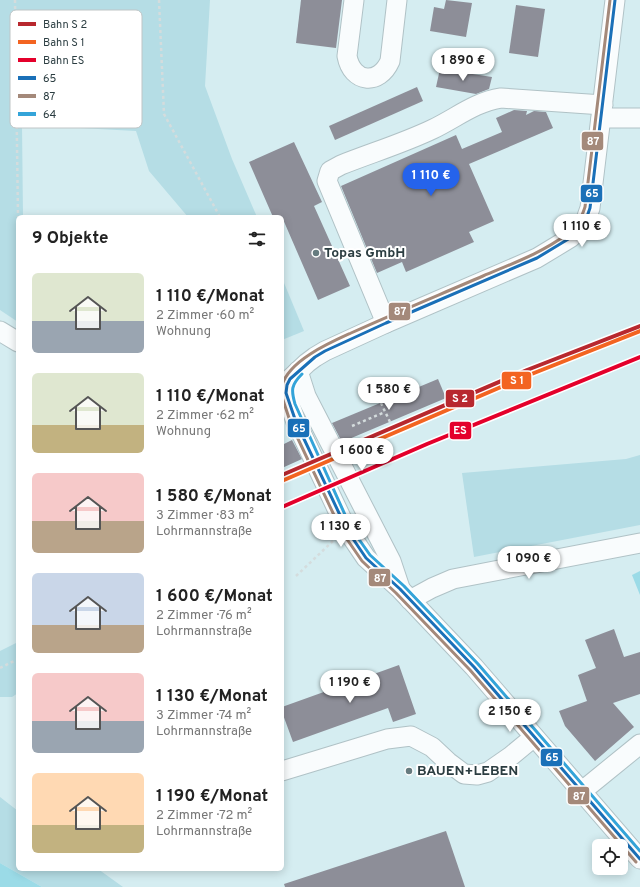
<!DOCTYPE html>
<html lang="de">
<head>
<meta charset="utf-8">
<style>
	body { margin:0; font-family:Overpass,sans-serif; background:#f2f2f2; color:#222; height:100vh; display:flex; flex-direction:column; font-size:15px; white-space:nowrap }
	* { box-sizing:border-box; margin:0 }
	p { font-size:13px; color:#767676 }
	.icon { flex:none; width:22px; height:22px; fill:none; stroke:currentColor; stroke-width:2; stroke-linecap:round; stroke-linejoin:round }
	.map { position:relative; flex:1; overflow:hidden }
	.drawer { position:absolute; left:16px; top:215px; width:268px; height:656px; display:flex; flex-direction:column; background:#fff; border-radius:6px; box-shadow:0 2px 10px #0003 }
	.drawer>* { flex:none }
	.buttons { position:absolute; left:592px; top:839px; display:grid; gap:8px }
	.buttons a { display:grid; place-items:center; width:36px; height:36px; border-radius:6px; background:#fff; box-shadow:0 2px 10px #0003; font-size:20px }
	.price { position:absolute; translate:-50% -34px; padding:0 9px; border-radius:14px; background:#fff; color:#222; font-size:13px; line-height:26px; filter:drop-shadow(0 1px 2px #0008) }
	.price::after { content:''; position:absolute; left:50%; top:24px; width:12px; height:9px; margin-left:-6px; background:inherit; clip-path:polygon(0 0,100% 0,50% 100%) }
	.price.selected { background:#2563eb; color:#fff }
	ul { padding:0; list-style:none }
	li { display:flex; align-items:center; gap:12px; height:100px; padding:0 16px }
	li span { display:grid; place-items:center; flex:none; width:112px; height:80px; border-radius:6px; color:#555 }
	li>.icon { margin-inline-start:auto }
	span .icon { width:48px; height:48px; fill:#fffc; stroke-width:1 }
	li b { font-size:17px }
	h2 { display:flex; justify-content:space-between; align-items:center; height:48px; padding:0 16px; font-size:17px }
	.map>svg:first-child { display:block }
</style>
</head>
<body>
<div class="map">
<svg width="640" height="887" viewBox="0 0 640 887">
	<rect width="100%" height="100%" fill="#d5edf1"/>
	<g fill="#b5dde5">
		<polygon points="0,0 210,0 205,86 232,159 257,217 188,217 149,171 136,131 22,125 23,217 18,217 18,322 0,310"/>
		<polygon points="282,278 304,331 282,340"/>
		<polygon points="640,455 640,525 474,557 462,473 626,459"/>
		<polygon points="18,642 18,693 12,697 0,697 0,651"/>
		<polygon points="0,797 18,811 18,869 98,869 123,887 42,887 0,863"/>
	</g>
	<g fill="#9bdbe7">
		<polygon points="640,571 640,595 632,575"/>
		<polygon points="0,863 42,887 0,887"/>
	</g>
	<g fill="#8d8e98">
		<polygon points="301,0 342,0 336,48 296,43"/>
		<polygon points="446,0 472,3 466,37 430,31 434,7 444,9"/>
		<polygon points="516,5 545,9 538,57 509,53"/>
		<polygon points="440,69 492,77 489,89 476,94 436,87"/>
		<polygon points="417,87 423,101 335,140 329,126"/>
		<polygon points="514,110 527,111 526,115 534,111 546,112 553,128 469,164 494,221 469,232 474,242 406,272 402,262 377,273 341,186 456,135 462,149 502,132 496,118"/>
		<polygon points="294,142 322,202 314,206 350,286 318,300 282,217 273,217 249,162"/>
		<polygon points="438,379 446,398 342,442 332,423"/>
		<polygon points="292,440 302,459 282,468 282,445"/>
		<polygon points="614,629 624,657 640,652 640,694 613,703 634,727 595,761 565,726 559,711 587,701 578,675 596,668 585,640"/>
		<polygon points="399,665 416,714 393,722 388,708 293,742 282,712 282,707"/>
		<polygon points="446,831 465,887 285,887 284,884"/>
	</g>
	<g fill="none" stroke-linecap="round" stroke-linejoin="round">
		<defs>
			<g id="minor">
				<path d="M354,0L347,56C352,83 379,86 390,61L397,0"/>
				<polyline points="615,0 590,208 584,225 570,238 537,258 386,323 325,351 315,357 307,363 290,379 287,385 286,393 296,422 347,530 366,558 400,589 474,667 640,859"/>
				<polyline points="601,118 640,118"/>
				<path d="M386,323L327,181L330,171L341,165C371,153 404,143 433,129C456,118 475,102 501,98L603,105"/>
				<polyline points="0,331 18,342"/>
				<polyline points="298,371 306,396 391,561 400,588"/>
				<polyline points="410,600 432,588 453,579 640,543"/>
				<polyline points="282,771 387,739 411,736 432,747 448,762 464,774 477,775 488,772 511,756 534,737"/>
				<polyline points="581,792 640,744"/>
			</g>
		</defs>
		<use href="#minor" stroke="#b0c2c6" stroke-width="21"/>
		<g stroke="#d4dcdd" stroke-width="2.5" stroke-dasharray="3 3" stroke-linecap="butt">
			<polyline points="15,0 18,217"/>
			<polyline points="159,0 164,114 220,217"/>
			<polyline points="381,403 390,422"/>
			<polyline points="352,426 385,412"/>
			<polyline points="296,576 333,541"/>
			<polyline points="0,668 18,659"/>
		</g>
		<use href="#minor" stroke="#f9fcfd" stroke-width="19"/>
		<defs>
			<polyline id="bus-1" points="615,0 590,208 584,225 570,238 537,258 386,323 325,351 315,357 290,379 287,385 286,393 296,422 347,530 366,558 400,589 474,667 640,859"/>
			<g id="bus-2">
				<path d="M282,385C290,360 329,343 351,333C395,313 439,295 483,276C511,264 542,253 567,234C578,226 581,219 585,207L610,0"/>
				<polyline points="282,397 291,424 342,532 362,561 396,593 470,670 636,862"/>
			</g>
			<path id="bus-3" d="M302,374C291,385 291,390 295,404L351,528L370,555L404,586L478,664L640,851"/>
		</defs>
		<use href="#bus-1" stroke="#fff" stroke-width="6"/>
		<use href="#bus-2" stroke="#fff" stroke-width="6"/>
		<use href="#bus-3" stroke="#fff" stroke-width="6"/>
		<use href="#bus-1" stroke="#1a70b8" stroke-width="3"/>
		<use href="#bus-2" stroke="#a4897a" stroke-width="3"/>
		<use href="#bus-3" stroke="#34a4d9" stroke-width="3"/>
		<defs>
			<polyline id="rail-1" points="282,475 527,370 640,326"/>
			<polyline id="rail-2" points="284,480 529,375 640,331"/>
			<polyline id="rail-3" points="282,507 427,444 640,357"/>
		</defs>
		<use href="#rail-1" stroke="#fff" stroke-width="7"/>
		<use href="#rail-2" stroke="#fff" stroke-width="7"/>
		<use href="#rail-3" stroke="#fff" stroke-width="7"/>
		<use href="#rail-1" stroke="#b8282e" stroke-width="4"/>
		<use href="#rail-2" stroke="#f36421" stroke-width="4"/>
		<use href="#rail-3" stroke="#e4002b" stroke-width="4"/>
	</g>
	<g fill="#667b7f" stroke="#fff" stroke-width="1.5">
		<circle cx="316" cy="253" r="4"/>
		<circle cx="409" cy="771" r="4"/>
	</g>
	<g text-anchor="middle" dominant-baseline="central" stroke-width="4" stroke-linejoin="round" paint-order="stroke">
		<g font-size="14" font-weight="bold" fill="#2b3d41" stroke="#fff" text-anchor="start">
			<text x="324" y="253">Topas GmbH</text>
			<text x="417" y="771">BAUEN+LEBEN</text>
		</g>
	</g>
	<rect x="10" y="10" width="132" height="118" rx="6" fill="#fff" stroke="#bfc5c6" stroke-width="1"/>
	<rect x="18" y="22" width="18" height="4" fill="#b8282e"/>
	<rect x="18" y="40" width="18" height="4" fill="#f36421"/>
	<rect x="18" y="58" width="18" height="4" fill="#e4002b"/>
	<rect x="18" y="76" width="18" height="4" fill="#1a70b8"/>
	<rect x="18" y="94" width="18" height="4" fill="#a4897a"/>
	<rect x="18" y="112" width="18" height="4" fill="#34a4d9"/>
	<g font-size="11" fill="#2b3d41">
		<text x="43" y="28">Bahn S 2</text>
		<text x="43" y="46">Bahn S 1</text>
		<text x="43" y="64">Bahn ES</text>
		<text x="43" y="82">65</text>
		<text x="43" y="100">87</text>
		<text x="43" y="118">64</text>
	</g>
	<g stroke="#fff" stroke-width="1.5">
		<rect x="581" y="131" width="23" height="20" rx="4" fill="#a4897a"/>
		<rect x="580" y="184" width="23" height="19" rx="4" fill="#1a70b8"/>
		<rect x="388" y="302" width="23" height="19" rx="4" fill="#a4897a"/>
		<rect x="501" y="371" width="31" height="19" rx="4" fill="#f36421"/>
		<rect x="445" y="389" width="30" height="19" rx="4" fill="#b8282e"/>
		<rect x="287" y="418" width="23" height="20" rx="4" fill="#1a70b8"/>
		<rect x="449" y="421" width="23" height="19" rx="4" fill="#e4002b"/>
		<rect x="368" y="568" width="23" height="19" rx="4" fill="#a4897a"/>
		<rect x="540" y="748" width="23" height="19" rx="4" fill="#1a70b8"/>
		<rect x="567" y="786" width="23" height="19" rx="4" fill="#a4897a"/>
	</g>
	<g font-size="11" text-anchor="middle" font-weight="bold" fill="#fff">
		<text x="593" y="145">87</text>
		<text x="592" y="197">65</text>
		<text x="400" y="315">87</text>
		<text x="517" y="384">S 1</text>
		<text x="460" y="402">S 2</text>
		<text x="299" y="432">65</text>
		<text x="460" y="434">ES</text>
		<text x="380" y="582">87</text>
		<text x="552" y="761">65</text>
		<text x="579" y="800">87</text>
	</g>
</svg>
<div class="buttons">
<a><svg class="icon" aria-label="locate" viewBox="0 0 24 24"><circle cx="12" cy="12" r="6"/><path d="M12 2v4M12 18v4M2 12h4M18 12h4"/></svg></a>
</div>
<b class="price" style="left:463px;top:82px">1 890 €</b>
<b class="price selected" style="left:431px;top:197px">1 110 €</b>
<b class="price" style="left:582px;top:248px">1 110 €</b>
<b class="price" style="left:389px;top:411px">1 580 €</b>
<b class="price" style="left:362px;top:472px">1 600 €</b>
<b class="price" style="left:341px;top:548px">1 130 €</b>
<b class="price" style="left:529px;top:580px">1 090 €</b>
<b class="price" style="left:350px;top:704px">1 190 €</b>
<b class="price" style="left:510px;top:733px">2 150 €</b>
<section class="drawer">
<h2>9 Objekte<svg class="icon" aria-label="filters" viewBox="0 0 24 24"><path d="M4 7h16M4 17h16"/><circle cx="9" cy="7" r="2"/><circle cx="15" cy="17" r="2"/></svg></h2>
<ul>
<li><span style="background:linear-gradient(#dfe7d0 60%,#9aa5b1 0)"><svg class="icon" aria-label="home" viewBox="0 0 24 24"><path d="M3 11l9-7 9 7M6 9v11h12V9"/></svg></span><div><b>1 110 €/Monat</b><p>2 Zimmer · 60 m²</p><p>Wohnung</p></div></li>
<li><span style="background:linear-gradient(#dfe7d0 65%,#c2b280 0)"><svg class="icon" aria-label="home" viewBox="0 0 24 24"><path d="M3 11l9-7 9 7M6 9v11h12V9"/></svg></span><div><b>1 110 €/Monat</b><p>2 Zimmer · 62 m²</p><p>Wohnung</p></div></li>
<li><span style="background:linear-gradient(#f6c9c9 60%,#b9a48a 0)"><svg class="icon" aria-label="home" viewBox="0 0 24 24"><path d="M3 11l9-7 9 7M6 9v11h12V9"/></svg></span><div><b>1 580 €/Monat</b><p>3 Zimmer · 83 m²</p><p>Lohrmannstraße</p></div></li>
<li><span style="background:linear-gradient(#c9d6e8 65%,#b9a48a 0)"><svg class="icon" aria-label="home" viewBox="0 0 24 24"><path d="M3 11l9-7 9 7M6 9v11h12V9"/></svg></span><div><b>1 600 €/Monat</b><p>2 Zimmer · 76 m²</p><p>Lohrmannstraße</p></div></li>
<li><span style="background:linear-gradient(#f6c9c9 60%,#9aa5b1 0)"><svg class="icon" aria-label="home" viewBox="0 0 24 24"><path d="M3 11l9-7 9 7M6 9v11h12V9"/></svg></span><div><b>1 130 €/Monat</b><p>3 Zimmer · 74 m²</p><p>Lohrmannstraße</p></div></li>
<li><span style="background:linear-gradient(#ffd9b3 65%,#c2b280 0)"><svg class="icon" aria-label="home" viewBox="0 0 24 24"><path d="M3 11l9-7 9 7M6 9v11h12V9"/></svg></span><div><b>1 190 €/Monat</b><p>2 Zimmer · 72 m²</p><p>Lohrmannstraße</p></div></li>
</ul>
</section>
</div>
</body>
</html>
